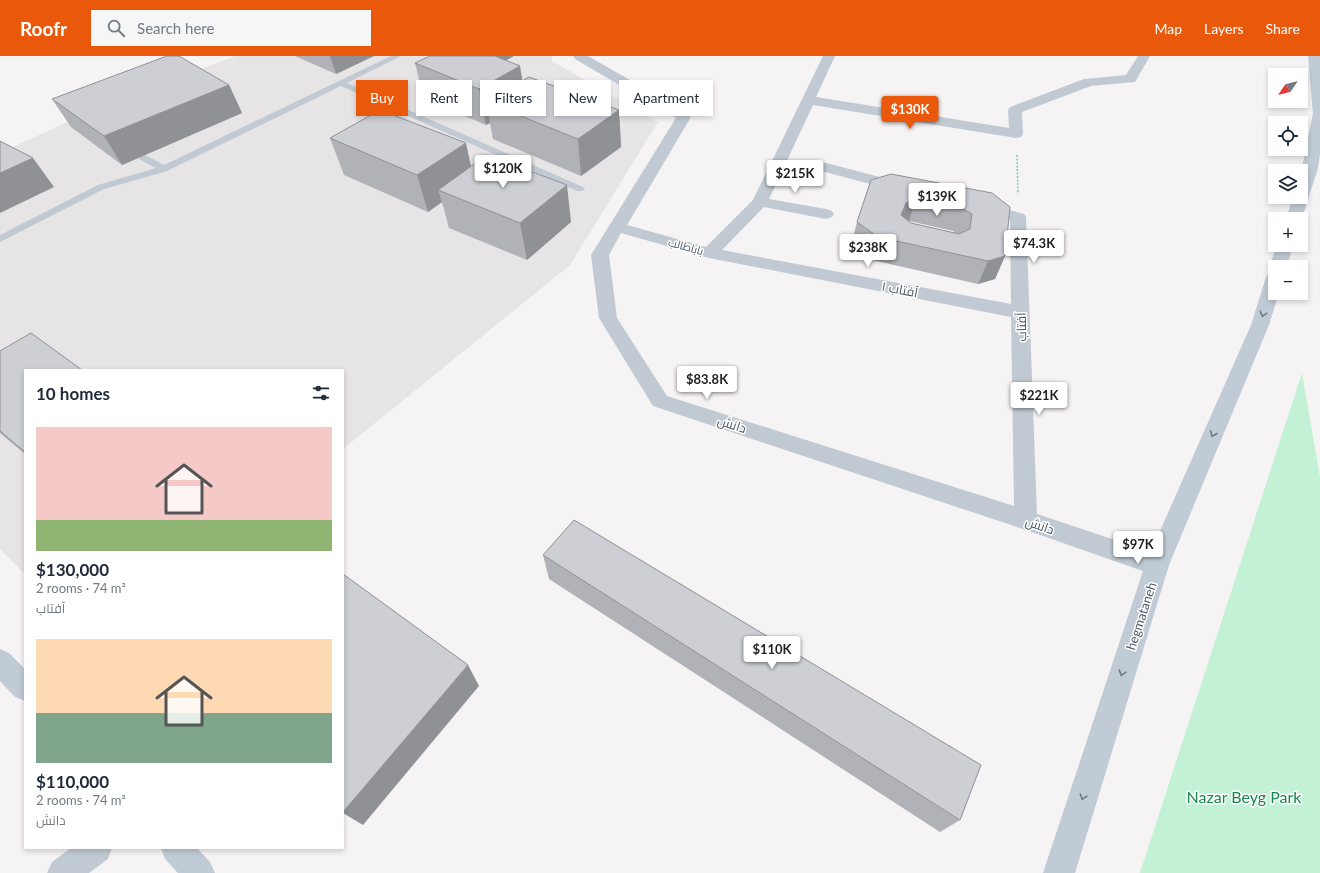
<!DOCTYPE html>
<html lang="en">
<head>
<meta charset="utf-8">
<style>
	body { margin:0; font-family:Lato,Cairo,sans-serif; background:#f6f6f7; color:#1f2937; height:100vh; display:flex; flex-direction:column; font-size:15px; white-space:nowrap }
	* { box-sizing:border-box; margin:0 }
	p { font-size:13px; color:#747a83 }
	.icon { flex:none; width:22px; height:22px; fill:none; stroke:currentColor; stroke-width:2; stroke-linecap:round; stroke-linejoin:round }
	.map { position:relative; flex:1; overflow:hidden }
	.side { position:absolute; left:24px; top:313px; width:320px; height:480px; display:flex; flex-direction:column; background:#fff; border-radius:0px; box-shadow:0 2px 6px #0003 }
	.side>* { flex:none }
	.top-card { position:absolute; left:356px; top:24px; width:380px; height:36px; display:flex; gap:8px }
	.needle { width:26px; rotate:235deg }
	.tools { position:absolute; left:1268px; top:12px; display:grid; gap:8px }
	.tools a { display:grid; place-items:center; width:40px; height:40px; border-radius:0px; background:#fff; box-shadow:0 2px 6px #0003; font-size:20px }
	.price { position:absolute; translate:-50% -34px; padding:0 9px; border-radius:4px; background:#fff; color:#222; font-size:13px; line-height:26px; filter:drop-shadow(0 1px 2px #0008) }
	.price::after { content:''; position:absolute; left:50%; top:24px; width:12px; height:9px; margin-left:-6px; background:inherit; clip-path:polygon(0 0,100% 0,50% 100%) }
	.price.selected { background:#ea580c; color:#fff }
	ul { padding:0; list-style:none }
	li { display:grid; align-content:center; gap:8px; height:212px; padding:0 12px }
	li span { display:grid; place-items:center; height:124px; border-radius:0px; color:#555 }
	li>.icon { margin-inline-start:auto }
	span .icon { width:72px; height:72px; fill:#fffc; stroke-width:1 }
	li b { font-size:17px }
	h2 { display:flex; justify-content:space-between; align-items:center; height:48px; padding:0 12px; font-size:17px }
	.pill { padding:0 14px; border-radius:0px; background:#fff; box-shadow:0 2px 6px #0003; font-size:14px; line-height:36px }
	.pill.selected { background:#ea580c; color:#fff }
	header { display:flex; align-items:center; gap:24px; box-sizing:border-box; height:56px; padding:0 20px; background:#ea580c; color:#fff }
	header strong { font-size:19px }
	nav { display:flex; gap:22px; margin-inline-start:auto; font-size:14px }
	.search { width:280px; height:36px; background:#f6f6f7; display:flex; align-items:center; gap:10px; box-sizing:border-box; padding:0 14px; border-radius:0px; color:#747a83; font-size:15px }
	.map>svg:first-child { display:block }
</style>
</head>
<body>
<header>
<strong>Roofr</strong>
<div class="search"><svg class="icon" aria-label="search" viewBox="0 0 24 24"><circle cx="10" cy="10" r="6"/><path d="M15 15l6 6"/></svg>Search here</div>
<nav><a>Map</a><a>Layers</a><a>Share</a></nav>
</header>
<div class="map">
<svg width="1320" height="817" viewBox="0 0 1320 817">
	<rect width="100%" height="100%" fill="#f5f3f3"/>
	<polygon fill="#e6e4e5" points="236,0 552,0 552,5 658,66 570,209 343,393 343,314 25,314 25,518 0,493 0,97 106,48"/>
	<polygon fill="#c3f1d5" points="1302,317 1320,421 1320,817 1140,817"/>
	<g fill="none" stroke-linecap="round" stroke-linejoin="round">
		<polyline stroke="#7ad0a6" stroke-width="1.5" stroke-dasharray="2 1.5" stroke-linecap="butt" points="1017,99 1018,138"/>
		<polygon fill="#c1cad2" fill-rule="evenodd" points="391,0 401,0 347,27 583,131 585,133 583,135 577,135 341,30 167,115 104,133 0,186 0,179 98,129 156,112 122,94 121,92 122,90 128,90 164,109"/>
		<g fill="#c1cad2" fill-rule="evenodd">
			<path d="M573,0H588L689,58L691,61L627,169L706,191L753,144L823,0H835L816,41L1009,72L1008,54L1010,51L1084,23L1126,19L1138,0H1150L1135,26L1091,30L1022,56L1023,78L1021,81L1016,82L813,49L769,143L826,153L832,155L834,158L832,161L826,163L764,151L722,194L1011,248L1010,164L974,154L972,151L974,148L980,146L1024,158L1026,161L1037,458L1166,501L1169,509L1166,517L1157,520L1026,474L653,350L599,262L591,199L676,62L575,3ZM621,177L709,202L1011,261L1014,450L667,340L617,262L609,199Z"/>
			<polygon points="819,105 906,128 908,131 906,134 900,136 814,113 811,110 814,107"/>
			<polygon points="71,792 112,792 108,803 89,817 47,817 52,806"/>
		</g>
		<g fill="#c1cbd6" fill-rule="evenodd">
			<polygon points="1308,0 1320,0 1320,98 1318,112 1301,165 1301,163 1286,163 1293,141 1301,141 1301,116 1313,58"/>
			<polygon points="1277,189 1293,189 1287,211 1275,211 1275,237 1279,237 1269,269 1169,509 1075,817 1043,817 1145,509 1251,269 1266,221 1269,217 1274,216 1269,211"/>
			<polygon points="0,593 9,597 25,613 25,645 15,641 0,625"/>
			<polygon points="161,792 197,792 210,806 215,817 178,817 165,803"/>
		</g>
	</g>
	<g fill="#b0b2b7" fill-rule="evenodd">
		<polygon points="295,0 374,0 336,18"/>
		<polygon points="506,4 523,25 619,54 621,91 581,120 493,83 490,67 486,69 424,43 415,7"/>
		<polygon points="229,29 242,57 122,109 71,71 52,43"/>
		<polygon points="330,82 471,111 571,166 527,204 449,172 442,146 428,156 344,119"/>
		<path d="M891,118L992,137L1005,200L995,223L978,228L872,204L851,189L857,166ZM909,165L953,175L956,177L911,167L908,166Z"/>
		<polygon points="0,295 25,314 25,398 0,377"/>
		<polygon points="543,499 960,764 940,776 549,523"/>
	</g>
	<g fill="#909195">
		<polygon points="330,0 374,0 336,18"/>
		<polygon points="490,0 514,0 492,13"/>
		<polygon points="520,10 526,45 486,46 490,67 486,69 479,33"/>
		<polygon points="229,29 242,57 122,109 104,80"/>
		<polygon points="619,54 621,91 581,120 578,83"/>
		<polygon points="466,87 474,124 438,134 442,146 428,156 417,119"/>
		<polygon points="33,102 54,131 0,157 0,117"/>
		<polygon points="567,129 571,166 527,204 520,167"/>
		<polygon points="916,142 909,165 899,170 901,159 906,147"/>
		<polygon points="1005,200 995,223 978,228 988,205"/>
		<polygon points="468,609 479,630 363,769 343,757 343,756"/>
	</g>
	<g fill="#cdcfd5" stroke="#909195" fill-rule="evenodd">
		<polygon points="167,0 179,0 229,29 104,80 52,43"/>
		<polygon points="430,0 495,0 520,10 479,33 415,7"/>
		<polygon points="529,21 619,54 578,83 486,46"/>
		<polygon points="380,54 466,87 417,119 330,82"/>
		<polygon points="0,85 33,102 0,117"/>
		<polygon points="487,99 567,129 520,167 438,134"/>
		<path d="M891,118L992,137L1010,151L1005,200L988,205L878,181L857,166L871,124ZM916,142L961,152L972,158L970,173L959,178L911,167L901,159L906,147Z"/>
		<polygon points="31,277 82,314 25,314 25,396 0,375 0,295"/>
		<polygon points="574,464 981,709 960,764 543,499"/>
		<polygon points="343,518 468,609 343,756"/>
	</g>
	<defs><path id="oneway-chevron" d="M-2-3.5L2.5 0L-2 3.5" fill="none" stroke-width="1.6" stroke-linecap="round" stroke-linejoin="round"/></defs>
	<g stroke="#6e7984">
		<use href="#oneway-chevron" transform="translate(1263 258) rotate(108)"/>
		<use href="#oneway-chevron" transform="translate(1213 378) rotate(113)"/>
		<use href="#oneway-chevron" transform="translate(1122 617) rotate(108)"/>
		<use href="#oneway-chevron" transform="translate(1083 741) rotate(108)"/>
	</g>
	<g text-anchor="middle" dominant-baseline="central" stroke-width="3" stroke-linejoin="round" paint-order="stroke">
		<g font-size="11" fill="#4a5661" stroke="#fff">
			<text transform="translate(686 190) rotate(16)">باباطالب</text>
		</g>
		<g font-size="13" fill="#4a5661" stroke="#fff">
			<text transform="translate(900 233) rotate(11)">آفتاب ۱</text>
			<text transform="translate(1021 271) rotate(-91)">آفتاب</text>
			<text transform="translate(732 368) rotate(18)">دانش</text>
			<text transform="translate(1040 469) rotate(19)">دانش</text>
			<text transform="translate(1141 560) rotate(-72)">hegmataneh</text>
		</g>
		<g font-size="16" fill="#17864f" stroke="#fff">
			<text x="1244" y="740">Nazar Beyg Park</text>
		</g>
	</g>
</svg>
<div class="tools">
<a><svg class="needle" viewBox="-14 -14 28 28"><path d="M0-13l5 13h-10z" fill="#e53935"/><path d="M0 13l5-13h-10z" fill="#747a83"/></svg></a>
<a><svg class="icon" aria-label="locate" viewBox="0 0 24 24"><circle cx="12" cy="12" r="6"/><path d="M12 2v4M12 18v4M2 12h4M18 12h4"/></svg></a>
<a><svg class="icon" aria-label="layers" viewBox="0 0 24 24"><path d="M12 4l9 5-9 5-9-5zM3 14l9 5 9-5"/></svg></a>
<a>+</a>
<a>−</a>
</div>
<b class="price selected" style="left:910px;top:74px">$130K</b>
<b class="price" style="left:503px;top:133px">$120K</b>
<b class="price" style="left:795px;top:138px">$215K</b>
<b class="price" style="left:937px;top:161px">$139K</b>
<b class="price" style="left:1034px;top:208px">$74.3K</b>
<b class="price" style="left:868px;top:212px">$238K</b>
<b class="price" style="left:707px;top:344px">$83.8K</b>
<b class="price" style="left:1039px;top:360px">$221K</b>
<b class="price" style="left:1138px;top:509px">$97K</b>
<b class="price" style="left:772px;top:614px">$110K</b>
<div class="top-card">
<a class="pill selected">Buy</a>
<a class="pill">Rent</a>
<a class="pill">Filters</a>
<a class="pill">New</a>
<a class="pill">Apartment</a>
</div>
<section class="side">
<h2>10 homes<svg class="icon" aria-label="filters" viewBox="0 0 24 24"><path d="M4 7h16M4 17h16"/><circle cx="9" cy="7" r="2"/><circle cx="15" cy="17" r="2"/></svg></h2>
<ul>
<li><span style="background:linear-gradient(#f6c9c9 75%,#8fb573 0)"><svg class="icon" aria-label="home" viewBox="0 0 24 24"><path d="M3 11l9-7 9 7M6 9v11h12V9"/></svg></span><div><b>$130,000</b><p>2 rooms · 74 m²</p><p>آفتاب</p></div></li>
<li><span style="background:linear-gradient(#ffd9b3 60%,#7fa58c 0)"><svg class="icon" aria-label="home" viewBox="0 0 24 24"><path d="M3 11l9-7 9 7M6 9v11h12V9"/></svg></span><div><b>$110,000</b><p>2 rooms · 74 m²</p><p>دانش</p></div></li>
</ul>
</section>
</div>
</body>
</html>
